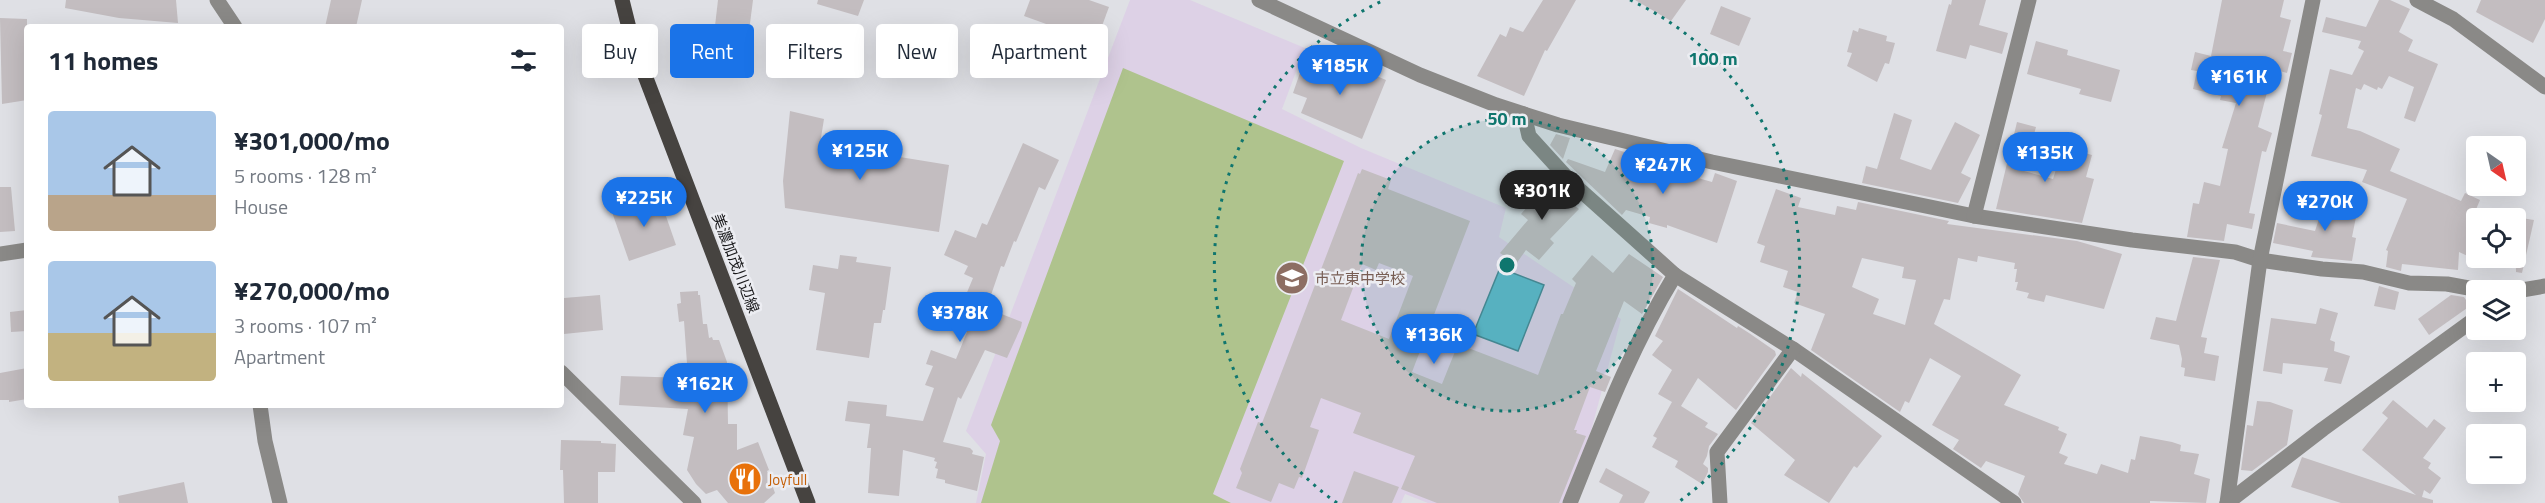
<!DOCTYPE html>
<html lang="en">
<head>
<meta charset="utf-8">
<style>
	body { margin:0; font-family:"Titillium Web","Noto Sans JP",sans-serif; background:#f2f2f3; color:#1f2937; height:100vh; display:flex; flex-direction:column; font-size:22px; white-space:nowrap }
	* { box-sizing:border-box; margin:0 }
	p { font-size:20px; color:#747a83 }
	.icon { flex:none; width:33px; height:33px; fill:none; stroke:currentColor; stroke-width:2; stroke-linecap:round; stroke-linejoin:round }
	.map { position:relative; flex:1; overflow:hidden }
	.panel { position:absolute; left:24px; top:24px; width:540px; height:384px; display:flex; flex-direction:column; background:#fff; border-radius:6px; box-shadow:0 6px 24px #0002 }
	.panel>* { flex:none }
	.banner { position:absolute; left:582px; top:24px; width:570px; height:54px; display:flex; gap:12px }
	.needle { width:39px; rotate:146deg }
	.buttons { position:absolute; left:2466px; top:136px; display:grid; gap:12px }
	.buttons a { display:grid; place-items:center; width:60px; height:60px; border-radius:6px; background:#fff; box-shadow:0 6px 24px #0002; font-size:30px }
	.price { position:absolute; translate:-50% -51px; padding:0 14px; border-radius:21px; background:#1a73e8; color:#fff; font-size:20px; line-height:39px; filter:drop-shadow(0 2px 3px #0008) }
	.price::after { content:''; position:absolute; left:50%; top:36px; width:18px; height:14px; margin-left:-9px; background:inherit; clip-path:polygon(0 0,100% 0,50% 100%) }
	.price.selected { background:#222; color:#fff }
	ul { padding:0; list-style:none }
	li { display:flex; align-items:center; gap:18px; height:150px; padding:0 24px }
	li span { display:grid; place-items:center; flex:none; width:168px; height:120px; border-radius:6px; color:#555 }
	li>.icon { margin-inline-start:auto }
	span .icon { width:72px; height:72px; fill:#fffc; stroke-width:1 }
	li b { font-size:26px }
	h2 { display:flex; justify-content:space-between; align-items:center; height:72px; padding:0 24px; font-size:26px }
	.pill { padding:0 21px; border-radius:6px; background:#fff; box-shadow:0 6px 24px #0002; font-size:21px; line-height:54px }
	.pill.selected { background:#1a73e8; color:#fff }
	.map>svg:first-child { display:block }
</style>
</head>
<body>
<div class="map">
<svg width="2545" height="503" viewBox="0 0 2545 503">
	<rect width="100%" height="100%" fill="#dfe0e5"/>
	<polygon fill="#ddd1e6" points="1130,0 1190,0 1305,48 1282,109 1361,148 1506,208 1499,237 1621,319 1591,431 1562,503 1428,503 1405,494 1401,503 976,503 986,454 966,431"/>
	<polygon fill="#afc38d" points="1123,68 1344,161 1213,494 1231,503 981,503 1000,441 991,425"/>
	<polygon fill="#61bacc" stroke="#4c8a97" stroke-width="1.5" points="1500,268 1544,285 1518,351 1473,334"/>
	<g fill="#c3bdc0" fill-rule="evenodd">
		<polygon points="66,0 176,0 178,23 119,18 65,8"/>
		<polygon points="331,0 362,0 356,27 325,27"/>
		<polygon points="718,0 753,0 747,47 713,43"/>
		<polygon points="818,0 864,0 858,16 817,4"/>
		<polygon points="1030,0 1089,0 1109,7 1096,42 1024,16"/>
		<polygon points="1543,0 1576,0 1547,51 1545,50 1524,96 1477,76 1500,34 1506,37 1510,27 1523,32"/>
		<polygon points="1635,0 1686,0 1671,21"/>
		<polygon points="1952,0 1986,0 1979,25 2008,33 2002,54 1970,45 1966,59 1936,51 1949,4 1951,5"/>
		<polygon points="2222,0 2284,0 2280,17 2291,20 2283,51 2292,53 2287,73 2273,69 2258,127 2272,133 2266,152 2262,151 2249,213 2255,214 2252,229 2227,224 2224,241 2187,237 2193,203 2199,204 2204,182 2220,186 2228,149 2222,148 2236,103 2220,100 2221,96 2193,89 2197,71 2191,70 2195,52 2211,56"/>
		<polygon points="2379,0 2390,0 2410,9 2399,32 2413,40 2408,51 2438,64 2415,122 2404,118 2414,87 2389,76 2382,89 2378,87 2377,90 2364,84 2361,90 2356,88 2347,128 2360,131 2400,149 2390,171 2461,201 2465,193 2480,200 2469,226 2476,230 2476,249 2472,258 2459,252 2458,270 2402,264 2401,271 2386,267 2388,251 2386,250 2407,199 2362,182 2367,170 2311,156 2322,115 2319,114 2330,69 2352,75 2364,51 2358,48 2361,41 2322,32 2326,17 2366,27"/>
		<polygon points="2481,0 2545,0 2545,19 2533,43 2476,12"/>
		<polygon points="1721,6 1751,18 1739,46 1710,34"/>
		<polygon points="0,18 27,19 27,100 2,104"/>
		<polygon points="1859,28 1887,36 1886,41 1895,43 1889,64 1885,63 1877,82 1847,66 1852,53 1847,52 1853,30 1858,32"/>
		<polygon points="689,40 723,45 718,77 686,72"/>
		<polygon points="2036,41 2068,50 2067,55 2120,70 2111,102 2079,94 2081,89 2027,74"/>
		<polygon points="1323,60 1346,69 1348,64 1386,80 1362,139 1301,113 1307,98 1293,93 1302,67 1318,73"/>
		<polygon points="790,111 824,119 820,144 949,165 939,232 785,208 783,181"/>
		<polygon points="1894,113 1912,120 1900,159 1931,170 1955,122 1980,135 1961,173 1971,178 1958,203 1862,183 1866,166 1877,169"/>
		<polygon points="2017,122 2036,127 2024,171 2053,179 2063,147 2092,155 2086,177 2094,179 2082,223 1996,209"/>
		<polygon points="1556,134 1570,138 1563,159 1550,145"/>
		<polygon points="1023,143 1059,160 1045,190 1039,187 1016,242 1014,241 1004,267 1001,266 991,295 996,297 993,307 1000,310 999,313 1022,322 1021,327 1007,358 985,350 961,399 958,397 943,442 970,448 973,451 972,454 984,457 977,491 945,483 945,480 936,478 938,469 935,468 937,462 934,461 935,458 903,450 899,496 868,493 871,448 867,448 870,424 845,421 848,401 887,405 886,416 923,421 934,388 925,385 933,366 926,364 931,350 956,359 967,332 962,330 971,305 963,302 973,278 964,274 968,266 944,255 955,230 976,238 982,223 987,225"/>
		<polygon points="1615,149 1643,158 1639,172 1666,181 1670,170 1712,182 1715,173 1737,181 1717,243 1667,225 1667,228 1649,223 1650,217 1626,210 1622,215 1566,162 1568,159 1605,172"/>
		<path d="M1362,169L1391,180L1388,189L1470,221L1412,372L1442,384L1458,344L1538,375L1561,314H1563L1576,283L1572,279L1592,255L1613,273L1629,254L1663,277L1642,314L1624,301L1596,371L1611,377L1605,392L1590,387L1574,430H1577L1576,433L1586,436L1559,503H1437L1401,489L1415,456L1353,433L1361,413L1321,398L1310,427L1319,430L1302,478L1299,477L1294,489L1279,483L1271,502L1236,488L1242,473L1240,469L1258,422L1262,423L1358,173L1360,174ZM1379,263L1413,276L1389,339L1341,320L1362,264L1376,270Z"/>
		<polygon points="1552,176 1579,202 1565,198 1579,209 1550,239 1554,243 1539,260 1526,250 1516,264 1500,253 1528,220 1521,214 1534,199 1532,196"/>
		<polygon points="0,187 11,187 15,231 0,232"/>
		<path d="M1776,189L1801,198L1798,207L1835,215L1837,206L1856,210L1858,202L1949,221L1947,224L2077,241L2122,254L2104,309L2046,295L2044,302L2027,298L2029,293L2016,290L2018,282H2015L2017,269H2014L2015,263L1978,256L1977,262L1958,258L1950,300L1944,299L1934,324L2021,375L2004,405L2059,427L2058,430L2067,434L2059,453L2068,457L2064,464L2097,474L2101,464L2128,473L2131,459L2135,460L2140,436L2172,442L2181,445L2180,451L2199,454L2194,474L2210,479L2206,503L2150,501V503H2024L2018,494L2025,476L1986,461L1981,468L1953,449L1959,440L1932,425L1961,376L1930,358L1909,403L1905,401L1900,412L1811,350L1825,314L1794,303L1798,292L1783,287L1788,271L1760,262L1765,246L1757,243ZM1862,258L1904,267L1902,278L1916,280L1905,325L1873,314L1879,299L1852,287Z"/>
		<polygon points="2327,195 2359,202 2352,237 2356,238 2352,261 2311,257 2313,251 2273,243 2277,223 2315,231"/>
		<polygon points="659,196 676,245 629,261 612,212"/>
		<polygon points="2515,217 2534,220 2522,273 2516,272"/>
		<polygon points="840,255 857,257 856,262 891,267 885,310 883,310 881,323 874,323 869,358 816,350 825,293 809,290 813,265 838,269"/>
		<polygon points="2193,257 2220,260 2201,337 2207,338 2204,353 2219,356 2215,381 2184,376 2185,368 2181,367 2182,359 2179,345 2150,339 2156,317 2176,321"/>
		<polygon points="2379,286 2399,292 2395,310 2374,306"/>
		<polygon points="1678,289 1737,328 1738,326 1749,333 1775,351 1776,355 1736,410 1698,378 1681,406 1708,423 1705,427 1718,434 1709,446 1707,456 1703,464 1708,468 1708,472 1702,484 1675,467 1678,461 1652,447 1657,438 1653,436 1672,402 1658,394 1672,370 1652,355 1663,341 1655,336"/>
		<polygon points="698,291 698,295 700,295 703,324 707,324 709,338 712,337 713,340 719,340 727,362 728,424 737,424 737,450 758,442 769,470 767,471 775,493 764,503 728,503 717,490 706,494 696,484 687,470 694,437 683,435 688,409 619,405 621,376 688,378 684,321 679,322 677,304 681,303 680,292"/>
		<polygon points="600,295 603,330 564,334 564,298"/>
		<polygon points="2451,295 2464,297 2470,306 2429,335 2418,319"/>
		<polygon points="2320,308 2338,313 2330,340 2335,342 2334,351 2350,356 2341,384 2324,381 2328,368 2283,363 2282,374 2263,371 2271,318 2316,324"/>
		<polygon points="27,310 27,331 11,332 10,312"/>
		<polygon points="27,368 27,399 9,402 9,400 0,400 0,373"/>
		<polygon points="1791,368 1801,377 1802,373 1882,436 1857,468 1854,466 1829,503 1784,475 1795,460 1751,423"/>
		<polygon points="2393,400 2427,428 2434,419 2446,428 2423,458 2431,463 2428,468 2441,478 2430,494 2424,490 2422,497 2433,500 2433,503 2341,503 2291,487 2302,457 2416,495 2362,450 2388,418 2382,413"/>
		<polygon points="2257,401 2270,402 2293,410 2287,445 2252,471 2241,470 2247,425 2253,426"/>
		<polygon points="561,440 601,441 601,443 616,444 615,472 598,472 598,503 564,503 563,470 560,470"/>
		<polygon points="1606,468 1650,492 1644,503 1619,503 1623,495 1599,482"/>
		<polygon points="1354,471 1399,487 1392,503 1342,503"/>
		<polygon points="184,482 188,503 119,503 118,496"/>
	</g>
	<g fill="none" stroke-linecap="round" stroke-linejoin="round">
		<g stroke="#8a8987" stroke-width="15">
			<polyline points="217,0 235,27"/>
			<polyline points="1259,0 1420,75 1496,105 1558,125 1712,162 1974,216 2132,240 2235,252 2260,260 2322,269 2363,272 2409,283 2447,284 2485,291"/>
			<polyline points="2417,0 2453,19 2545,87"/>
			<polyline points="1524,114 1529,136 1570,181 1675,275 1793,349 2014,503"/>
			<polyline points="1974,216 2029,0"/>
			<polyline points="0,254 27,250"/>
			<polyline points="2516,291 2545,286"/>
			<polyline points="561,372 694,503"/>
			<polyline points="260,405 265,441 280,503"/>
			<path d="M1570,503C1601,426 1631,347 1675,275"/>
			<polyline points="1720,503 1717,452 1793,349"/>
			<polyline points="2227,503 2260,260 2313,0"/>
			<polyline points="2227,503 2323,429 2476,318"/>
		</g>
		<polyline stroke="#464340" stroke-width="15" points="622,0 633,44 808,503"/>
	</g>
	<circle cx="1507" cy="265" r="146" fill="#0f766e" fill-opacity=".12"/>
	<g fill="none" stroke="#0f766e" stroke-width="3" stroke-dasharray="3 6">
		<circle cx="1507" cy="265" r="146"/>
		<path d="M1337 503A292 292 0 0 1 1384 0M1630 0A292 292 0 0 1 1677 503"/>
	</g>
	<defs>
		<symbol id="school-disc" viewBox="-11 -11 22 22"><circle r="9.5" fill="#8d6e63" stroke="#ecedf2"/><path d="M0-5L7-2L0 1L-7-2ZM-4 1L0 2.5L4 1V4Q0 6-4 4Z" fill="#fff"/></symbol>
		<symbol id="restaurant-disc" viewBox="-11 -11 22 22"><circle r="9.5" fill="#e8710a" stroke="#ecedf2"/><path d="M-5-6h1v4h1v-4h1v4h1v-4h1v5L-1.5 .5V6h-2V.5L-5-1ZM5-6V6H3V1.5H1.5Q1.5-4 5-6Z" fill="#fff"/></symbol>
	</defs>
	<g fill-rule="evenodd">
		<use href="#school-disc" x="1273" y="259" width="38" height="38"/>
		<use href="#restaurant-disc" x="726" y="460" width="38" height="38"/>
	</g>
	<g text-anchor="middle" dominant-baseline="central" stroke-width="5" stroke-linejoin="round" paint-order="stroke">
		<g font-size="15" fill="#1a1a1c" stroke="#ecedf2">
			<text transform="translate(736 263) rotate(69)">美濃加茂川辺線</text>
		</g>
		<g font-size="15" fill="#785e54" stroke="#ecedf2" text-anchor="start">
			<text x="1315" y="278">市立東中学校</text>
		</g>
		<g font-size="15" fill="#c56008" stroke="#ecedf2" text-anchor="start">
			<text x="768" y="479">Joyfull</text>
		</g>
	</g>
	<circle cx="1507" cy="265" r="9" fill="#0f766e" stroke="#ecedf2" stroke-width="3"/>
	<g font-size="18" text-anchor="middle" font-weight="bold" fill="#0f766e" stroke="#ecedf2" stroke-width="5" stroke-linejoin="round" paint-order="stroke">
		<text x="1713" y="65">100 m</text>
		<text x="1507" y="125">50 m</text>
	</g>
</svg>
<div class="buttons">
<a><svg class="needle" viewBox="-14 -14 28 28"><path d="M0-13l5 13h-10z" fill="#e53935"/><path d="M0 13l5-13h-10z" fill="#747a83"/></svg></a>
<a><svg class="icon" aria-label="locate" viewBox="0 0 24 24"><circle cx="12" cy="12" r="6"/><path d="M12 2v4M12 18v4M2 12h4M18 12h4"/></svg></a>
<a><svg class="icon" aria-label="layers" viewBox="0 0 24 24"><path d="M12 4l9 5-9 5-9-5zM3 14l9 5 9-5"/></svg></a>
<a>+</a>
<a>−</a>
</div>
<b class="price" style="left:1340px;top:96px">¥185K</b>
<b class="price" style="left:2239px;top:107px">¥161K</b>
<b class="price" style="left:860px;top:181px">¥125K</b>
<b class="price" style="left:2045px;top:183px">¥135K</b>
<b class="price" style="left:1663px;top:195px">¥247K</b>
<b class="price selected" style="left:1542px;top:221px">¥301K</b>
<b class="price" style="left:644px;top:228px">¥225K</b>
<b class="price" style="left:2325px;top:232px">¥270K</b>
<b class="price" style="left:960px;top:343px">¥378K</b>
<b class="price" style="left:1434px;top:365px">¥136K</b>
<b class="price" style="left:705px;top:414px">¥162K</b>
<div class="banner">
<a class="pill">Buy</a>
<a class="pill selected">Rent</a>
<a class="pill">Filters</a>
<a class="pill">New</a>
<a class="pill">Apartment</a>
</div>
<section class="panel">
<h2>11 homes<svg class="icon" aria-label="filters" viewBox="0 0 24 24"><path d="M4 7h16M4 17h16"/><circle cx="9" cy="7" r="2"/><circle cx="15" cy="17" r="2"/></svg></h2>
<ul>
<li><span style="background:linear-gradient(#a9c7e8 70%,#b9a48a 0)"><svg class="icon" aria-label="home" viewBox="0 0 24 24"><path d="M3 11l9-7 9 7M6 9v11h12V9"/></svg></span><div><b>¥301,000/mo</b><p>5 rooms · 128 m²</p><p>House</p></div></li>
<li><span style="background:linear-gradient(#a9c7e8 60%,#c2b280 0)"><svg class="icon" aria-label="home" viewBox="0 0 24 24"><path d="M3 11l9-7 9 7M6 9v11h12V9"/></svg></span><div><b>¥270,000/mo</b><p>3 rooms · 107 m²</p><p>Apartment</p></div></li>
</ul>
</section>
</div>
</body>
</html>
